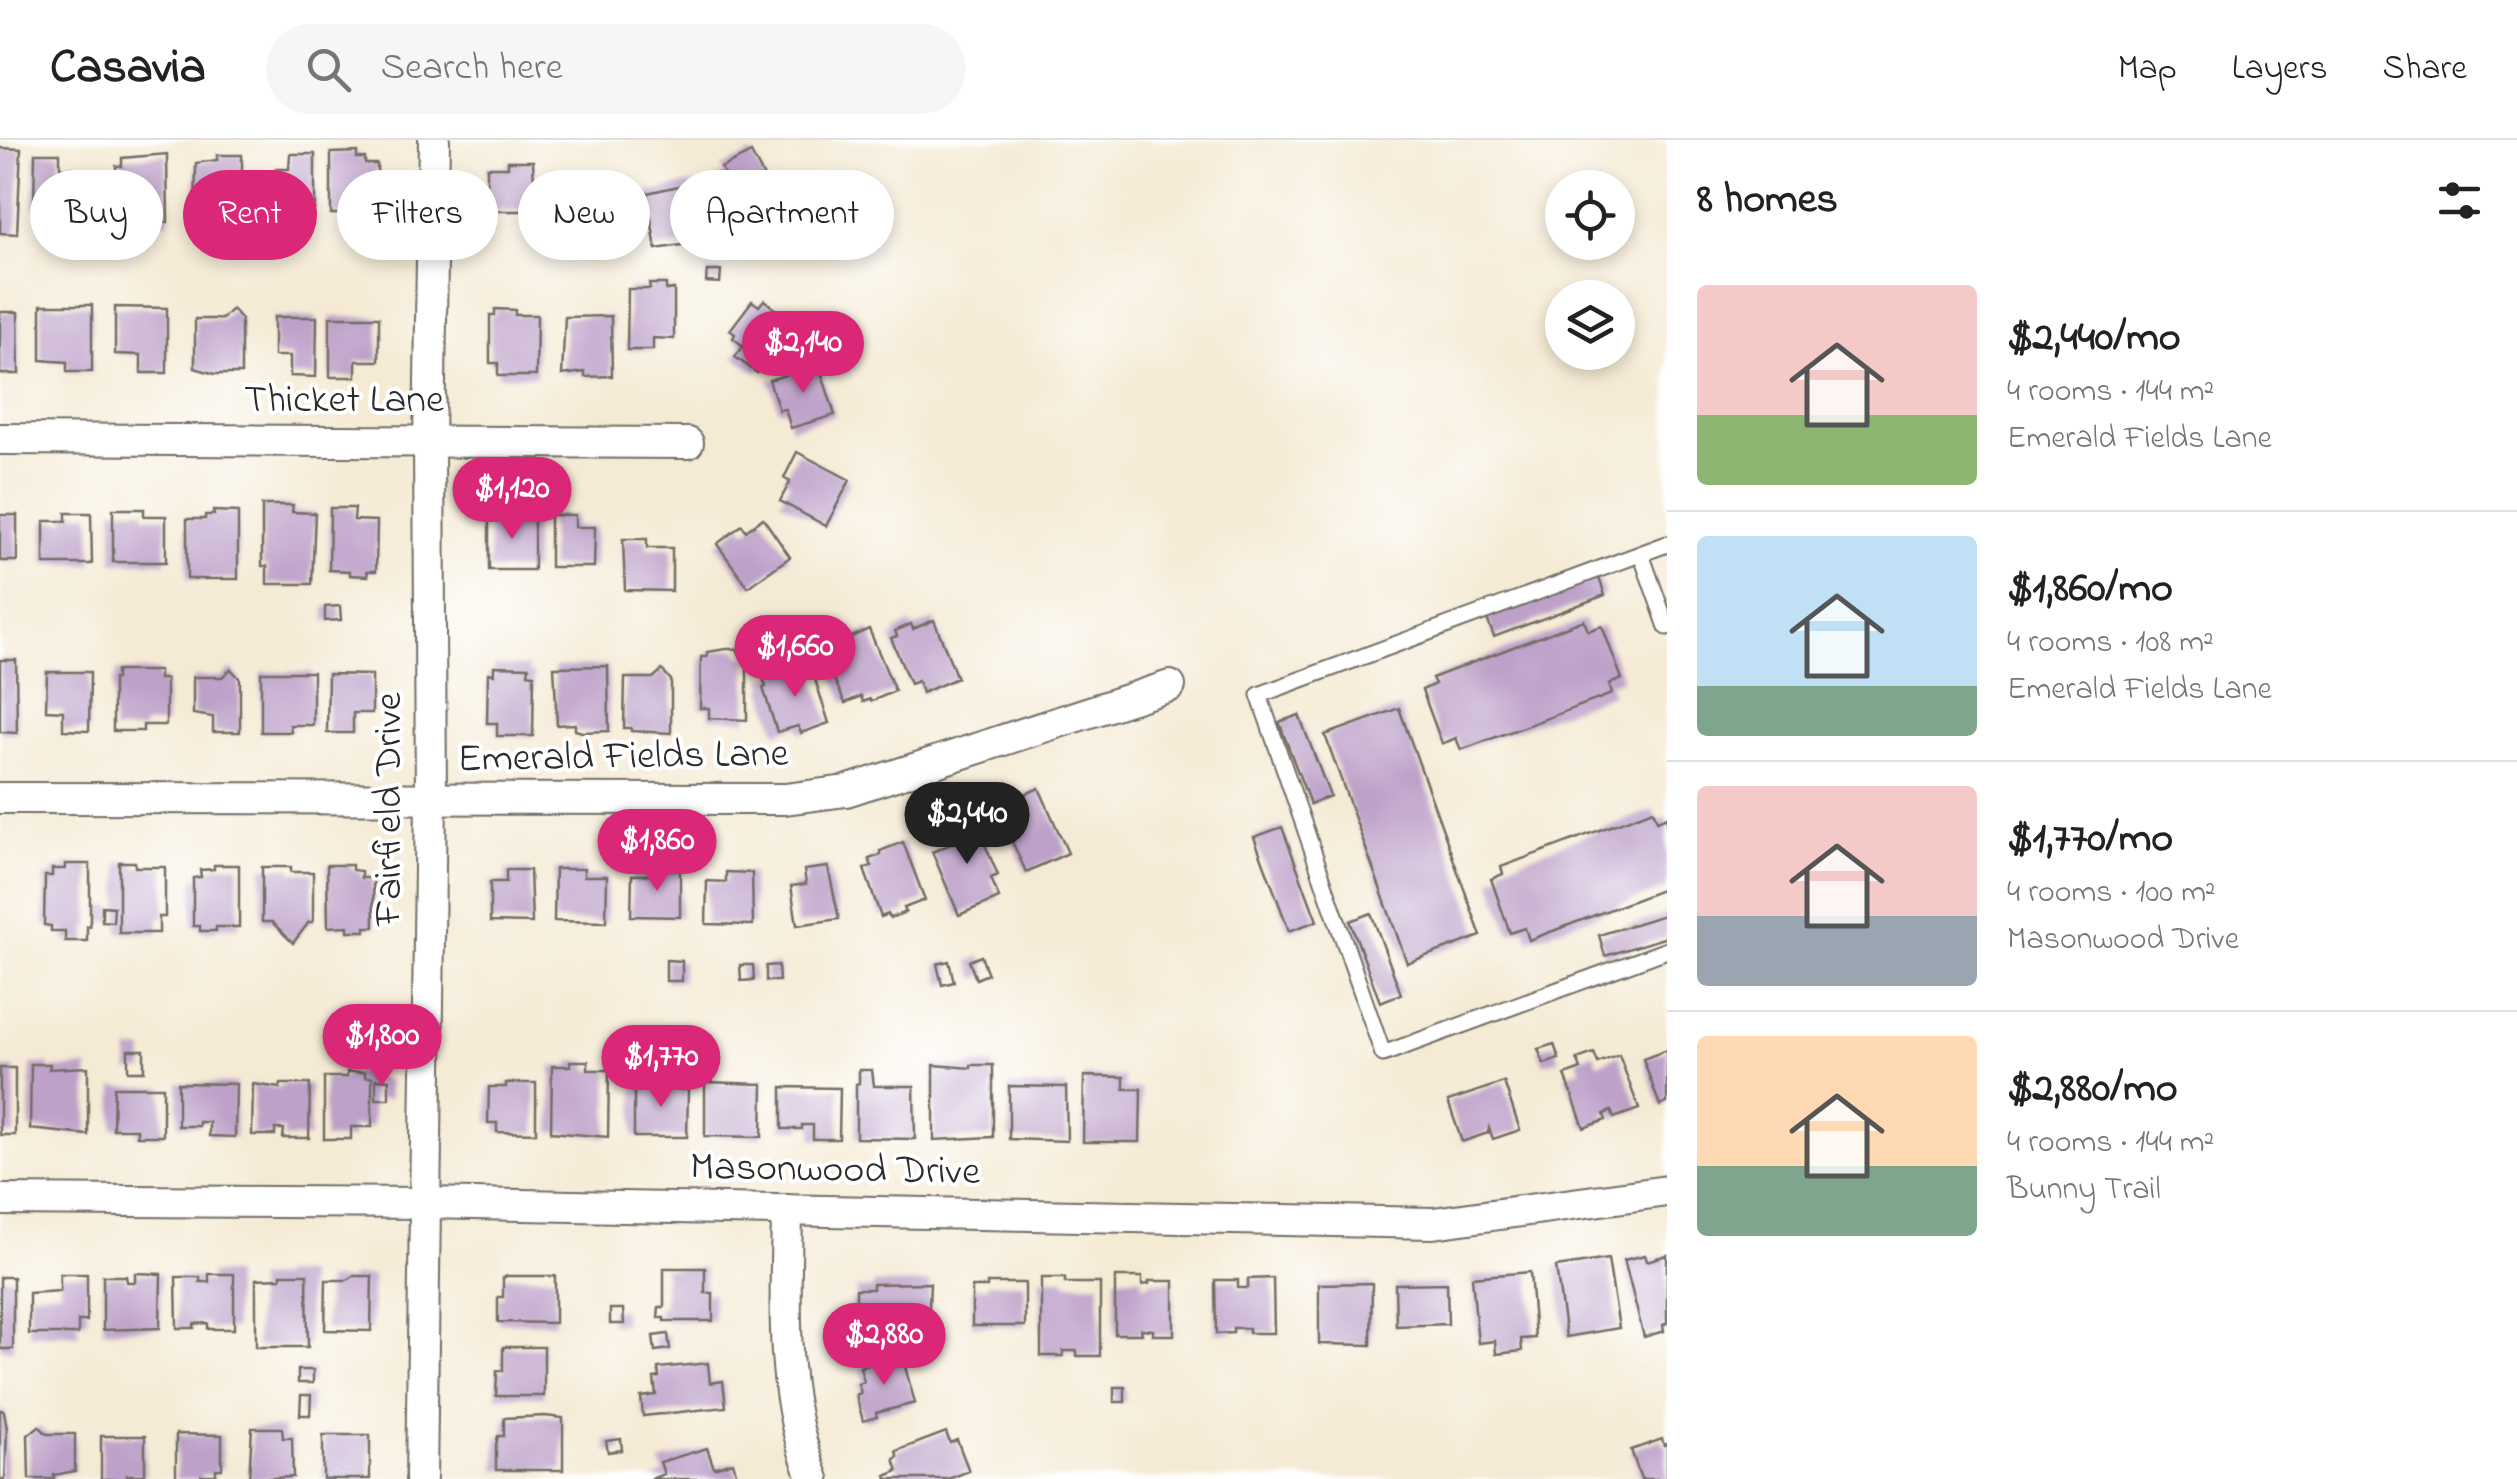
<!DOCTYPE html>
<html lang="en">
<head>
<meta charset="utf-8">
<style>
	body { margin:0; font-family:"Indie Flower",sans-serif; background:#f6f6f6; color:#222; height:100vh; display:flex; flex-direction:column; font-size:38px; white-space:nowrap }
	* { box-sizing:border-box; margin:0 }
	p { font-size:32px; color:#767676 }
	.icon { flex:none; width:55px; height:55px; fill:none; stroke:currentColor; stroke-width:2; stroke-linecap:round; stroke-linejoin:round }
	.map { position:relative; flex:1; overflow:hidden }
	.details { display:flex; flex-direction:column; background:#fff; width:850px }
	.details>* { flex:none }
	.top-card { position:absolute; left:30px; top:30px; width:950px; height:90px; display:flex; gap:20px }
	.controls { position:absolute; left:1545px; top:30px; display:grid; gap:20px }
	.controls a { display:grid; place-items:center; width:90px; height:90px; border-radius:50%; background:#fff; box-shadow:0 5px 15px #0003; font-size:50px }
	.price { position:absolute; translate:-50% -85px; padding:0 22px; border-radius:35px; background:#db2777; color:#fff; font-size:32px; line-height:65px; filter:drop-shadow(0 2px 5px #0008) }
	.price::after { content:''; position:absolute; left:50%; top:60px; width:30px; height:22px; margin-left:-15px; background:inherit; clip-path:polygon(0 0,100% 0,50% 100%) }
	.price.active { background:#222; color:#fff }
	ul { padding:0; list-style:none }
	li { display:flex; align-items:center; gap:30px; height:250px; padding:0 30px }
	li+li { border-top:2px solid #e0e0e0 }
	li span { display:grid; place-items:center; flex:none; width:280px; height:200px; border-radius:10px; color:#555 }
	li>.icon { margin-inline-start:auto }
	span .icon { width:120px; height:120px; fill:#fffc; stroke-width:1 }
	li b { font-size:42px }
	h2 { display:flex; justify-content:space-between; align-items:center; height:120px; padding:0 30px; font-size:42px }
	.chip { padding:0 35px; border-radius:45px; background:#fff; box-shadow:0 5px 15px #0003; font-size:35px; line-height:90px }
	.chip.active { background:#db2777; color:#fff }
	header { display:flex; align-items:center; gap:60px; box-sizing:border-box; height:140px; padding:0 50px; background:#fff; border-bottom:2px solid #e0e0e0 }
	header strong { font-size:48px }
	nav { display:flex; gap:55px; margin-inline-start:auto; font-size:35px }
	.search { width:700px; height:90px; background:#f6f6f6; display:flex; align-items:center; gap:25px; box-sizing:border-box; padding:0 35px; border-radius:55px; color:#767676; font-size:38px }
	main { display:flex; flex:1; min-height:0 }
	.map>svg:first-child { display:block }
</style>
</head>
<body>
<header>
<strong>Casavia</strong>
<div class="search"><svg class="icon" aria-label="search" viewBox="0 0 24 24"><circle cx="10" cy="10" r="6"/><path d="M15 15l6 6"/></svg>Search here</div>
<nav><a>Map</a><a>Layers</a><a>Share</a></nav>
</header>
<main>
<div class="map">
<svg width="1667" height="1339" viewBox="0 0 1667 1339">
	<rect width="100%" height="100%" fill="#fff"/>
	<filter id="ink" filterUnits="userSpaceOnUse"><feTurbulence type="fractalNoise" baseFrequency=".01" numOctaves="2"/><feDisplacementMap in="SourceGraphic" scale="20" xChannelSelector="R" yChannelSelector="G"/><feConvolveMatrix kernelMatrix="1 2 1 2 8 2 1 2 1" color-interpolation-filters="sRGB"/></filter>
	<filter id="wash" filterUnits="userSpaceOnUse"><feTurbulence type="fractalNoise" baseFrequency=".0048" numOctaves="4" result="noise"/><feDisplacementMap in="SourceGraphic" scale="40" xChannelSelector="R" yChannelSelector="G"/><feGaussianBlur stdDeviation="2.25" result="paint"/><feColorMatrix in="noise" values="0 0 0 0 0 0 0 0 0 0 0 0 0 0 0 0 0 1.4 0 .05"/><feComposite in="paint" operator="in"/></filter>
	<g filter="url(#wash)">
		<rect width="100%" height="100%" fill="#f5ead4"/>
		<g id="blocks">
			<g fill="#bea1c9">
				<polygon points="0,8 21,9 17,94 0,93"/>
				<polygon points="357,12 357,18 365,18 365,24 377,24 378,74 370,74 370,79 352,79 352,74 331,74 331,13"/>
				<polygon points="35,13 60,13 60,28 73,28 73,32 81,32 80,69 52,69 44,78 34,68"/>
				<polygon points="751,13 774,56 728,81 708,43 724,34 721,28"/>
				<polygon points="167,14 168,82 116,82 116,26 122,26 122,18"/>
				<polygon points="290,14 315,14 315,69 305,78 297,70 269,70 269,33 276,33 276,29 289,29"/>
				<polygon points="217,15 242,15 242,73 195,74 196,23 217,20"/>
				<polygon points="508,21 533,21 535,71 487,71 487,27 508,27"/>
				<polygon points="583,33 609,33 611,85 567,85 567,45 583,45"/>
				<polygon points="692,43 701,102 656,109 647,53"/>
				<polygon points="707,131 721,131 720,143 706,142"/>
				<polygon points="649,144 666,144 666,150 674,149 674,199 653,198 653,210 627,210 628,149 650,149"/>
				<polygon points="764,160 779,172 775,178 786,176 787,190 757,233 735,217 743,206 733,198 735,194 730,190 752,161 759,166"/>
				<polygon points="41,165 92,165 92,232 67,232 67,222 41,220"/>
				<polygon points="115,167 167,168 167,233 141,233 141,215 115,214"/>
				<polygon points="232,169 241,179 241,234 215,234 195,228 195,179 222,179"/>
				<polygon points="495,169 515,170 515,175 537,175 536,236 498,236 498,223 490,223 490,175 495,175"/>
				<polygon points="0,172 18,172 19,234 0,234"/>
				<polygon points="611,176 612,236 585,237 585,232 562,235 565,177"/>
				<polygon points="274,177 317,177 316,237 290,236 290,216 274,216"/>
				<polygon points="330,177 379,177 379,221 356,221 356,237 330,237"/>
				<polygon points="819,225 835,275 791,288 785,269 779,270 769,240"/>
				<polygon points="797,312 850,340 826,386 780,361 790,342 784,338"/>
				<polygon points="262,365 293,365 292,372 315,373 312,444 267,444 267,426 262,426"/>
				<polygon points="330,368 355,368 354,380 377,381 376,431 367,431 368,436 350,435 350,431 329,430"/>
				<polygon points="113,369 144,369 144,376 166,376 166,422 113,422"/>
				<polygon points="213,371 238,372 238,439 187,439 187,379 205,379 205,375 214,375"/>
				<polygon points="510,372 534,372 534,430 489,430 489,375 510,375"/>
				<polygon points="66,373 91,373 92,424 44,424 44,381 66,381"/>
				<rect x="0" y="375" width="17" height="46"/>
				<polygon points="550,375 575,375 575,387 595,387 594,427 550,427"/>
				<polygon points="763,378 790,417 748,447 717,404 742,385 746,391"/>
				<polygon points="623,399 647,399 647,408 672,408 672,451 625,450"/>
				<polygon points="1598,435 1605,455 1494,497 1486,476"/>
				<polygon points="340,466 341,480 325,481 325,467"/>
				<polygon points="934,480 957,538 922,553 918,541 910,544 891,498 897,496 895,491 911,484 913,489"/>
				<polygon points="1584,480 1588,491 1602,486 1622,539 1609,544 1612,554 1461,610 1456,598 1442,604 1422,550 1435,544 1432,538"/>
				<polygon points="869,489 895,551 872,561 870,559 863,562 861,556 845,563 821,511"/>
				<polygon points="726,509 737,509 741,517 747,517 747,580 709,578 709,568 700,568 701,517 707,517 707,512"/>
				<polygon points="0,520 16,520 17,593 0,592"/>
				<polygon points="805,524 809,535 813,533 829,583 801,593 798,586 777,592 763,548 766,547 763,538"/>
				<polygon points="494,526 529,527 528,533 534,534 533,596 497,596 497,583 487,583 488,533 494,534"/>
				<polygon points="608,526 609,591 582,592 575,590 575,584 557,585 554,527"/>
				<polygon points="231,529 240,539 240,592 213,592 213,577 193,574 193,537 222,537"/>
				<polygon points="662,530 671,540 671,593 631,591 631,588 624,588 625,538 653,538"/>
				<polygon points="116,531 159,531 159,539 166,539 166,585 143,585 143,591 113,591 113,539 116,539"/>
				<polygon points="47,532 90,532 89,591 63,590 63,571 46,570"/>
				<polygon points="261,532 313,532 313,585 290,585 291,592 261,592"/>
				<polygon points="328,534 372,535 372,573 353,573 353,593 327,593"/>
				<polygon points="1399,568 1481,796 1407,823 1325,595"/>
				<polygon points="1299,575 1330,656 1310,664 1279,582"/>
				<polygon points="1039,648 1068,713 1026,732 1005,686 1024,674 1017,658"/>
				<polygon points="1653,670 1657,681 1667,677 1667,748 1529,800 1525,788 1510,793 1491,739 1503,734 1501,727"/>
				<polygon points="972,674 998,735 991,738 999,758 959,775 932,712 956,702 949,684"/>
				<polygon points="1282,687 1317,781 1289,791 1254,697"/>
				<polygon points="903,702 925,760 904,768 906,772 890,778 888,774 881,777 864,729 872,726 869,719 881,715 880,711"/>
				<polygon points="119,722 135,722 135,727 165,727 165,777 159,777 159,793 119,793"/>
				<polygon points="65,724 90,724 90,786 87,786 87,801 65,801 65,791 51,791 51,786 44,785 45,736 52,736 52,729 65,729"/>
				<polygon points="214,725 239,725 239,787 216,787 216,791 200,791 200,786 193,786 193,738 201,737 200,730 214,729"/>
				<polygon points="327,725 352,725 352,730 361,731 361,738 373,738 374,787 365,787 365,791 348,791 348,786 328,787"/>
				<polygon points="262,727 291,727 291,732 313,732 313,782 309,782 293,803 272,782 262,782"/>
				<polygon points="828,727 839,779 797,785 791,746 806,744 804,730"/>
				<polygon points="555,729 584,729 584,736 607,736 606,782 554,781"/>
				<polygon points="654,729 680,730 680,777 631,776 632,735 655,735"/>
				<polygon points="506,730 530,730 532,783 490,782 490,742 506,742"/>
				<polygon points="726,732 752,733 753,785 706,784 707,741 726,742"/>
				<polygon points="102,766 114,767 113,782 102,781"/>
				<polygon points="1371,773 1401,854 1380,862 1350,781"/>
				<polygon points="1667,774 1667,797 1605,816 1599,795"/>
				<polygon points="981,816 988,834 976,839 969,821"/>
				<polygon points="666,820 682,821 682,841 666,841"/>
				<polygon points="949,821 954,842 942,845 937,824"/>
				<polygon points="740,825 753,825 754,840 741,841"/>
				<polygon points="778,825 779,841 766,841 766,826"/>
				<polygon points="1554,904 1559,919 1544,924 1538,909"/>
				<rect x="128" y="910" width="16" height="21"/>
				<polygon points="1667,910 1667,963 1660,966 1643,919"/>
				<polygon points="1594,913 1598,923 1619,915 1639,969 1614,978 1611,971 1604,974 1606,980 1584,988 1565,935 1581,929 1577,919"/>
				<polygon points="570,921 588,921 588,930 609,930 608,997 551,992 552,926 570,926"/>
				<polygon points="31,924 50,924 49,929 88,927 88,995 30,989"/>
				<polygon points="934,925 971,928 971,925 993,925 993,997 934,1000"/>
				<rect x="0" y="928" width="15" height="67"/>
				<polygon points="859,930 872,930 874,946 914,946 915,999 856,998 856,944 859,943"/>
				<polygon points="347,932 365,932 365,937 372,937 372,987 351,987 351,999 324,999 324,937 347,937"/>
				<polygon points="1084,936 1124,937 1124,949 1141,949 1140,1002 1083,1002"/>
				<polygon points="376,939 389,940 389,959 376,959"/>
				<polygon points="650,939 672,940 671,943 682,943 682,950 688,950 687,997 634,997 634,949 650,949"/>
				<polygon points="705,942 763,944 762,997 705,996"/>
				<polygon points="1504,942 1520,990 1493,999 1489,988 1488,993 1462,1002 1448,961"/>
				<polygon points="178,943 236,944 235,997 209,996 209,982 199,982 199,986 178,986"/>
				<polygon points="506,943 536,943 536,993 497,992 497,983 488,983 489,947 506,947"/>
				<polygon points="253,944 280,948 281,944 310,944 309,998 283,998 284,989 275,989 275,995 252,995"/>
				<polygon points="1009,946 1066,947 1067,1001 1009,999"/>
				<polygon points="114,947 163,947 163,996 137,996 137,989 113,989"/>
				<polygon points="782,947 840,948 839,999 813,999 813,985 802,985 802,989 782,989"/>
				<polygon points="1645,1115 1647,1121 1667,1115 1667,1183 1663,1185 1664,1191 1644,1197 1624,1120"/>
				<polygon points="1608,1119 1619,1188 1566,1197 1556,1127"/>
				<polygon points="664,1128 705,1128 705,1153 713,1153 713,1181 664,1181 664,1178 658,1178 659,1167 664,1167"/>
				<polygon points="1530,1132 1535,1198 1521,1199 1522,1211 1496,1214 1495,1201 1478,1203 1472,1137"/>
				<polygon points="135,1133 161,1134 160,1188 103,1190 103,1136 126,1136 127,1142 135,1142"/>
				<polygon points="60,1134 87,1134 87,1181 78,1181 78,1194 29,1194 29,1153 60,1151"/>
				<polygon points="209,1134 234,1134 234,1189 208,1189 208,1183 194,1184 194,1188 177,1188 176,1137 200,1137 200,1142 209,1142"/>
				<polygon points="281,1134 307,1134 308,1207 256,1207 256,1139 281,1138"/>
				<polygon points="354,1136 372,1136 371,1191 325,1190 326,1140 347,1140"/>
				<polygon points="507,1136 555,1136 555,1183 498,1182 498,1157 503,1157 503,1138"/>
				<rect x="0" y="1137" width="13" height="72"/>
				<polygon points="1115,1137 1142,1137 1142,1145 1149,1144 1149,1141 1174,1141 1174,1195 1153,1195 1153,1190 1141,1189 1142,1194 1115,1194"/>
				<polygon points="1041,1138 1065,1138 1065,1143 1100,1143 1100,1216 1077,1216 1077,1211 1063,1211 1063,1216 1041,1216"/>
				<polygon points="1273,1138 1274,1193 1249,1193 1249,1188 1233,1188 1233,1193 1216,1194 1215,1140 1238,1140 1238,1148 1248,1148 1248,1139"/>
				<polygon points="930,1143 928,1190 851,1191 851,1160 856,1160 856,1149 873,1149 873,1144"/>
				<polygon points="987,1143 1025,1143 1025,1186 972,1186 972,1147 987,1147"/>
				<polygon points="1372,1143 1371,1205 1319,1204 1319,1144"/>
				<polygon points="1447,1143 1448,1184 1396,1186 1395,1144"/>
				<polygon points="610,1169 623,1169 624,1184 610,1184"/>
				<polygon points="668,1194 670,1209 655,1211 653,1196"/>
				<polygon points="503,1207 544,1207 544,1256 496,1256 497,1231 503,1231"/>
				<polygon points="902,1216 915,1263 876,1273 877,1277 863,1281 856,1255 861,1253 858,1244 864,1242 860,1227"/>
				<polygon points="708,1223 710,1243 723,1241 726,1267 643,1276 641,1257 656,1255 654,1238 659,1237 658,1228"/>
				<rect x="298" y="1230" width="15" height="13"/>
				<rect x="1114" y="1247" width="11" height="15"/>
				<polygon points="301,1255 311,1255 310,1275 300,1275"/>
				<polygon points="0,1270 4,1271 7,1289 5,1339 0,1339"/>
				<polygon points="545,1276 563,1278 563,1330 496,1330 496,1305 498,1296 504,1296 504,1278"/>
				<polygon points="39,1286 47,1294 75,1294 75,1331 54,1335 54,1339 29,1339 28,1295"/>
				<polygon points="252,1288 282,1288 283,1298 292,1298 293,1337 249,1339"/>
				<polygon points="946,1292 950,1303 957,1300 969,1331 948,1339 887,1339 886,1336 898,1331 894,1319 898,1317 896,1311"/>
				<polygon points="176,1294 222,1295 222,1329 216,1329 216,1335 201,1335 201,1339 176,1339"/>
				<rect x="323" y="1295" width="47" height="44"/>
				<polygon points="101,1296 145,1296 145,1335 127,1335 127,1339 101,1339"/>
				<polygon points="621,1299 622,1310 608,1312 606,1301"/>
				<polygon points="1662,1299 1664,1305 1667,1304 1667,1339 1641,1339 1631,1310"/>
				<polygon points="707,1308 714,1328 733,1322 738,1339 651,1339 664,1334 660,1322"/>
			</g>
		</g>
	</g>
	<g filter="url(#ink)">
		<use href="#blocks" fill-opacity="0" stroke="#726e66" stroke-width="2.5"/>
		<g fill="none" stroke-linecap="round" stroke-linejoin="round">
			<defs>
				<g id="service">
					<polyline points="1667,404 1259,555 1383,914 1667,810"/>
					<polyline points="1641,414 1667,487"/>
				</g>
				<g id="minor">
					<polyline points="0,299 688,303"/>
					<polyline points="0,658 785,659 846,651 1170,546"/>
					<polyline points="0,1060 426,1063 1433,1083 1667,1051"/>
					<path d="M787,1070C786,1161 778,1253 814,1339"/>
					<polyline points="421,1339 431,660 429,302 434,0"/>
				</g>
			</defs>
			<use href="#service" stroke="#726e66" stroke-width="19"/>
			<use href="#minor" stroke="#726e66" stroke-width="34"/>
			<use href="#service" stroke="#fff" stroke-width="15"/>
			<use href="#minor" stroke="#fff" stroke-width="30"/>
		</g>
	</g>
	<g text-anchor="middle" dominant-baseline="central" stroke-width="8" stroke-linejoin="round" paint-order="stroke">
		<g font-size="40" fill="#2b2b2b" stroke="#fff">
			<text x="344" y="261">Thicket Lane</text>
			<text transform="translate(623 618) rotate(-1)">Emerald Fields Lane</text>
			<text transform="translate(390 669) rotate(-90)">Fairfield Drive</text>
			<text transform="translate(835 1031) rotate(1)">Masonwood Drive</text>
		</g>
	</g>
</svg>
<div class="controls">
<a><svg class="icon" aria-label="locate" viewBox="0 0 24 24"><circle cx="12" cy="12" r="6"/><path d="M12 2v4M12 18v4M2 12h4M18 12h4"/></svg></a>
<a><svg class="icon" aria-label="layers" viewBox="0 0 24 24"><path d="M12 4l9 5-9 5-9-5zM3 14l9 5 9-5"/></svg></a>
</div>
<b class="price" style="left:803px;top:256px">$2,140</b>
<b class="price" style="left:512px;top:402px">$1,120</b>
<b class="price" style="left:795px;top:560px">$1,660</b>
<b class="price active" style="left:967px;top:727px">$2,440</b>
<b class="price" style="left:657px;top:754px">$1,860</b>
<b class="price" style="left:382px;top:949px">$1,800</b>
<b class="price" style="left:661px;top:970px">$1,770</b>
<b class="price" style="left:884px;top:1248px">$2,880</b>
<div class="top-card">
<a class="chip">Buy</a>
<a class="chip active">Rent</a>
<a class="chip">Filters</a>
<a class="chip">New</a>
<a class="chip">Apartment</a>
</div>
</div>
<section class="details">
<h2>8 homes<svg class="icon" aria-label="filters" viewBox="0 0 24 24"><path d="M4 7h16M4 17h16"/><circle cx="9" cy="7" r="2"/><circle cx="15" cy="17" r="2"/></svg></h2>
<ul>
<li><span style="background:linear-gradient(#f6c9c9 65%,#8fb573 0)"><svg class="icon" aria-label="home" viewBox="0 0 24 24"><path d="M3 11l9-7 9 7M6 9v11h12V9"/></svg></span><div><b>$2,440/mo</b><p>4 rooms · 144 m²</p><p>Emerald Fields Lane</p></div></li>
<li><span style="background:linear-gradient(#bfe0f5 75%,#7fa58c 0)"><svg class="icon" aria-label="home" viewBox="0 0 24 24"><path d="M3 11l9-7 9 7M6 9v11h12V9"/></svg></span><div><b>$1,860/mo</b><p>4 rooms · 108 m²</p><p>Emerald Fields Lane</p></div></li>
<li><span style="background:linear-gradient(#f6c9c9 65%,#9aa5b1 0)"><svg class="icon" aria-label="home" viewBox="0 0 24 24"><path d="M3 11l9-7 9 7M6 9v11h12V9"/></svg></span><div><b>$1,770/mo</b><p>4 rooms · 100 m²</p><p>Masonwood Drive</p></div></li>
<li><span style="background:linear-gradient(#ffd9b3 65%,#7fa58c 0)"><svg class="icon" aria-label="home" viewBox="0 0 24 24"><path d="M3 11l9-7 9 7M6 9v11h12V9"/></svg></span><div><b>$2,880/mo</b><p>4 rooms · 144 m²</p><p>Bunny Trail</p></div></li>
</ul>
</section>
</main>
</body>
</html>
